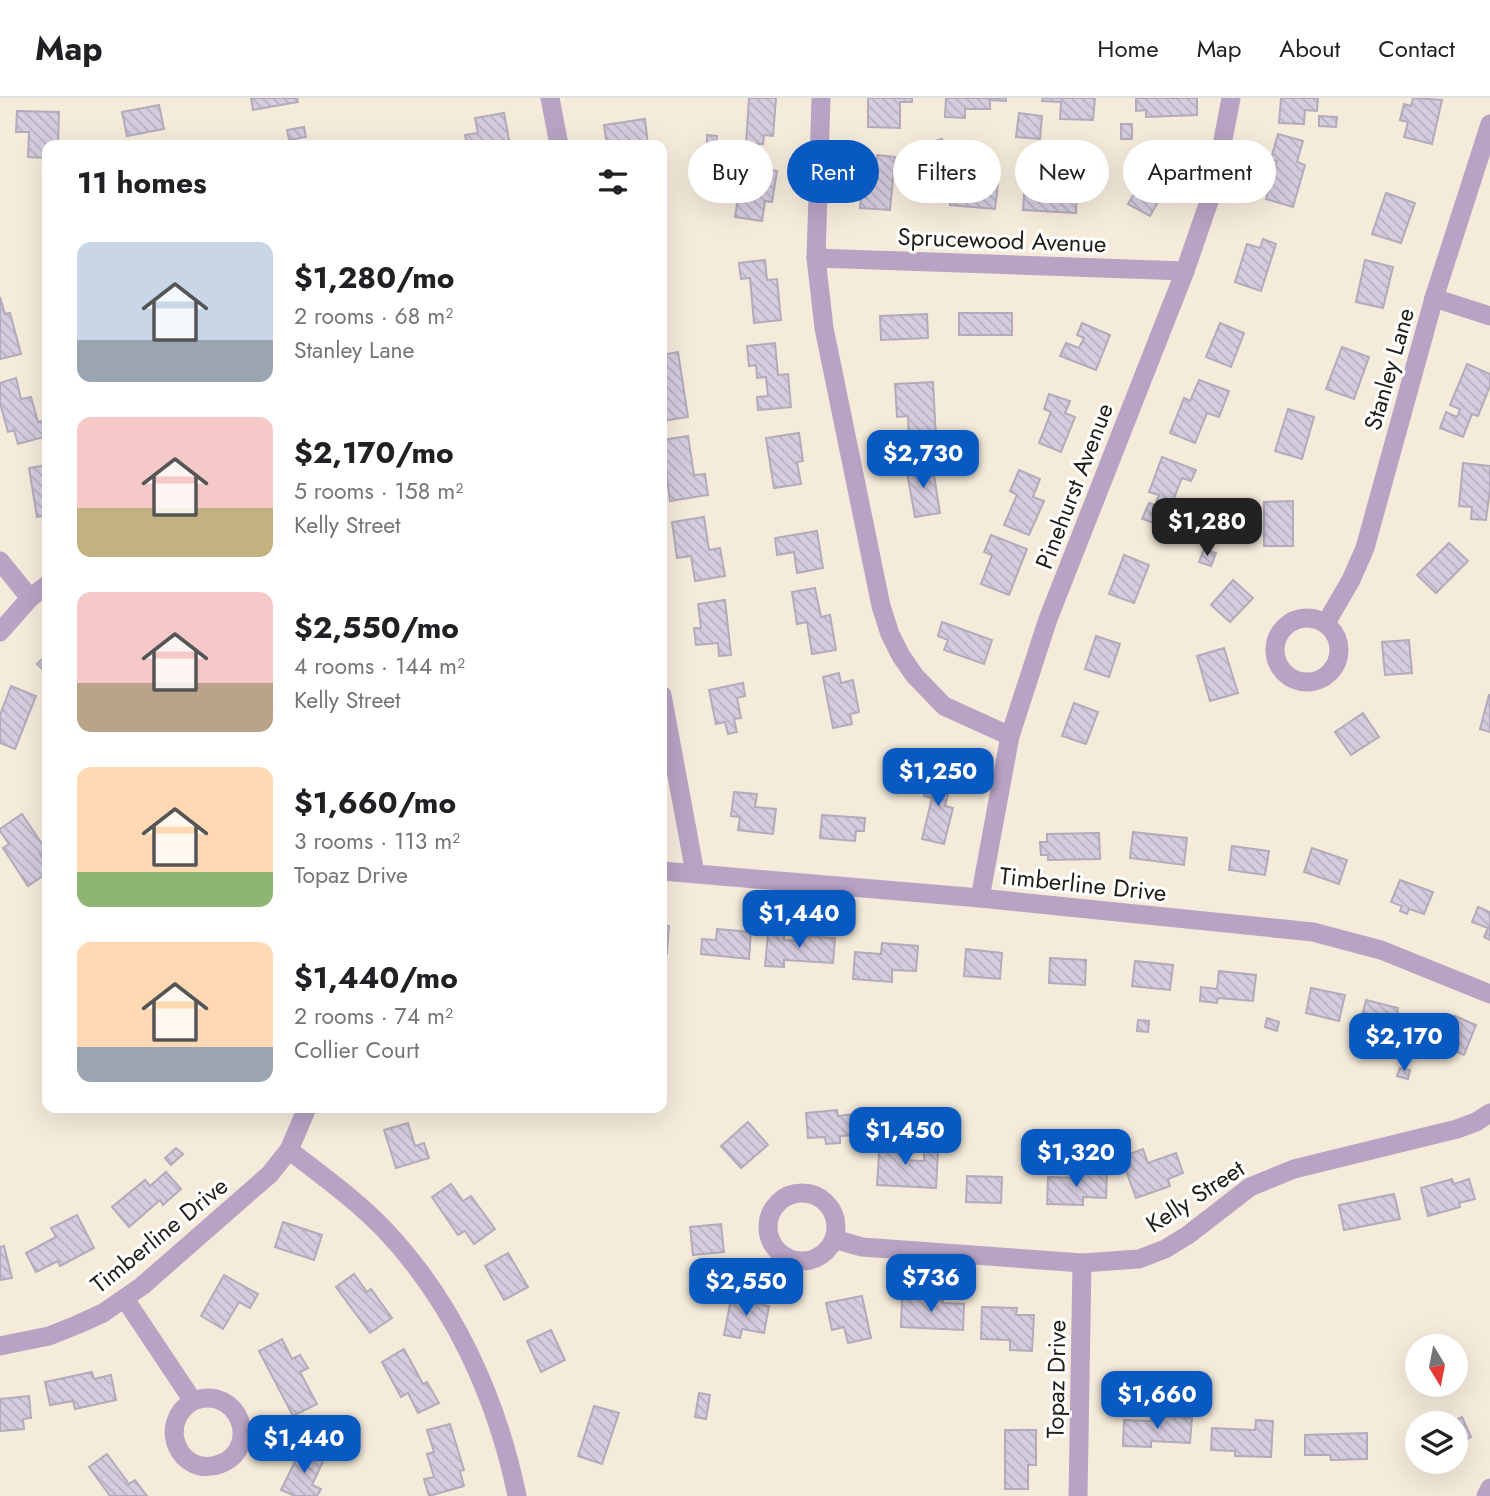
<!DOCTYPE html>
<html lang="en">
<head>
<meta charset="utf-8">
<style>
	body { margin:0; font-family:Jost,sans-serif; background:#f2f2f2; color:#202124; height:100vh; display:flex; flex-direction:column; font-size:26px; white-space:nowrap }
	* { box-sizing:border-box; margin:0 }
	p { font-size:23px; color:#757577 }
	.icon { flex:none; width:38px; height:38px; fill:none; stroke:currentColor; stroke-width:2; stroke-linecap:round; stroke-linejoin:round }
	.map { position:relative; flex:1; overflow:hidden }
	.panel { position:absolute; left:42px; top:42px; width:625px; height:973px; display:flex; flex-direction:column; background:#fff; border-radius:14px; box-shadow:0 7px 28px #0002 }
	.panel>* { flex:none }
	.top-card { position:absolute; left:688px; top:42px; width:665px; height:63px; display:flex; gap:14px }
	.needle { width:46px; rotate:170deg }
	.controls { position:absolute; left:1405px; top:1236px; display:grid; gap:14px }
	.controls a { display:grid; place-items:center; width:63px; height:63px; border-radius:50%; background:#fff; box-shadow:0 7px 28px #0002; font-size:35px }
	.price { position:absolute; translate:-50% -60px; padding:0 16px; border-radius:14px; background:#0959c3; color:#fff; font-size:23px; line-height:46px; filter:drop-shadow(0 2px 4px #0008) }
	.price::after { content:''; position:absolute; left:50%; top:42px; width:21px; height:16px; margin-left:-10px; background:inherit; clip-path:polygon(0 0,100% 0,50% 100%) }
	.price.selected { background:#222; color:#fff }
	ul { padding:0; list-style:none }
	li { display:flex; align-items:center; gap:21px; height:175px; padding:0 35px }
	li span { display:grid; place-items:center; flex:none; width:196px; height:140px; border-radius:14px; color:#555 }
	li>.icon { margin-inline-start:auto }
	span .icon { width:84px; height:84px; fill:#fffc; stroke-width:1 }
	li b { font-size:30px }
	h2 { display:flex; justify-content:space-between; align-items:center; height:84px; padding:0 35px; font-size:30px }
	.pill { padding:0 24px; border-radius:32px; background:#fff; box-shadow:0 7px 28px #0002; font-size:24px; line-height:63px }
	.pill.selected { background:#0959c3; color:#fff }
	header { display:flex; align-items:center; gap:42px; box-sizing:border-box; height:98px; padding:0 35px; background:#fff; border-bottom:2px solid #e0e0e0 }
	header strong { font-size:33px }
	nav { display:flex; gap:38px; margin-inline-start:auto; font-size:24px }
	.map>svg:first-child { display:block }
</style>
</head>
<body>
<header>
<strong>Map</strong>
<nav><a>Home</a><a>Map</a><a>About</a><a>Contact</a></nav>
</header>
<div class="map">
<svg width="1490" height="1398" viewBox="0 0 1490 1398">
	<defs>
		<pattern id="building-back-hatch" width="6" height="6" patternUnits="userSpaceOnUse" patternTransform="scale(1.75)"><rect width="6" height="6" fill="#d5cdde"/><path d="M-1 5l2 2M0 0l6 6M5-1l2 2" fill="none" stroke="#b7b0be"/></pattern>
	</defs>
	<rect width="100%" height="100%" fill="#f5ebdb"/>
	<g fill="url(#building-back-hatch)" stroke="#b3abbb" stroke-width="2">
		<polygon points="251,0 297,0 298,4 253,12"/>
		<polygon points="749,0 776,0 773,38 764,37 763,46 746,46"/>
		<polygon points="868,0 912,0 912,4 900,4 900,30 868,29"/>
		<polygon points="946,0 1006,0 1006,3 990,2 990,11 965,11 965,20 945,19"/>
		<polygon points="1043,0 1095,0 1093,22 1060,21 1061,4 1042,3"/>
		<polygon points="1136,0 1197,0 1197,17 1146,19 1146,12 1136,13"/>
		<polygon points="1281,0 1318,0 1317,13 1305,12 1304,26 1279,25"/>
		<polygon points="1413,0 1442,2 1432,46 1404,39 1408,24 1400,22 1404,6 1411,8"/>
		<polygon points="159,7 164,31 127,38 122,14"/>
		<polygon points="17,13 59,14 58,47 47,47 47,60 28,59 29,34 16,34"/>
		<polygon points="504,15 510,47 467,47 465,37 478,35 475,20"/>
		<polygon points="1019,15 1042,18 1040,41 1016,39"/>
		<polygon points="1319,18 1337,19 1336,29 1319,28"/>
		<polygon points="645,21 648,47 607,47 604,27"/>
		<rect x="1121" y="26" width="11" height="15"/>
		<polygon points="304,29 306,39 289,42 287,32"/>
		<polygon points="1278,36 1303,43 1297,64 1305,67 1293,109 1266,101 1277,63 1271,61"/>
		<polygon points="707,37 717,38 716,49 707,49"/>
		<polygon points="942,41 945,50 935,54 932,44"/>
		<polygon points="877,57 895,59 890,112 860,110 863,71 876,72"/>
		<polygon points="707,61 718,63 717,73 705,71"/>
		<polygon points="743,68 777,73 772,104 765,103 762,123 735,119"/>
		<polygon points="1137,68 1169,85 1150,118 1128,106 1138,89 1128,84"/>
		<polygon points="979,69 993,71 991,84 998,85 995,111 950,107 953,79 978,82"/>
		<polygon points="1025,84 1077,87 1076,115 1023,112"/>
		<polygon points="1386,95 1415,105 1401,145 1372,136"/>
		<polygon points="1263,141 1276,146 1261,193 1235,184 1247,146 1260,150"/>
		<polygon points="765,162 767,182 777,181 781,222 754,225 750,180 741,181 739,165"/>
		<polygon points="1365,162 1393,169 1383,210 1356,204"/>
		<polygon points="0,199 5,216 10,215 21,256 0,261"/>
		<rect x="959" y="215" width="53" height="22"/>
		<polygon points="927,216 928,240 881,242 880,218"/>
		<polygon points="1082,225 1110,237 1096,272 1060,258 1066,245 1079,250 1084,240 1077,237"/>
		<polygon points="1220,225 1244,235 1231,269 1206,259"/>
		<polygon points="775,245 778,277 788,276 791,309 758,312 757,299 768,298 766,279 757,280 756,267 749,268 747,248"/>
		<polygon points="1342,249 1369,259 1354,301 1326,291"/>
		<polygon points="678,254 688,319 662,323 662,257"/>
		<polygon points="1467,266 1490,276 1490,288 1478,318 1472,316 1463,339 1440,330 1446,314 1457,319 1460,311 1450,307"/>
		<polygon points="16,280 21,301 31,299 38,324 47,322 47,338 18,346 14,332 8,334 0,305 0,285"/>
		<polygon points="1199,282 1229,293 1219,319 1207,315 1195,345 1170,335 1184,300 1190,303"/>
		<polygon points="933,284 936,340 909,341 908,318 897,319 895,286"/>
		<polygon points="1049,296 1070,303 1065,315 1075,319 1061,354 1039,345 1051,314 1044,311"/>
		<polygon points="1288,311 1314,319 1302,361 1275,353"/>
		<polygon points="799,335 803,363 797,364 801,386 774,390 766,340"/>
		<polygon points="688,338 694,377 705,376 708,397 670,403 662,342"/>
		<polygon points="1162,359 1196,372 1191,383 1182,380 1174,400 1187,405 1181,420 1170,416 1165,429 1142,421 1149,405 1155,407 1159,397 1149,394"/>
		<polygon points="932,365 940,415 915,419 906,369"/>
		<polygon points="1463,365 1490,368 1490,391 1486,422 1471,421 1472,409 1459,408"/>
		<polygon points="47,367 47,417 37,419 29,370"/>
		<polygon points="1019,372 1040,381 1033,399 1044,403 1029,437 1004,427 1017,397 1010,393"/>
		<polygon points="1293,403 1293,448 1264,448 1264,404"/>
		<polygon points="704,419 709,452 720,450 725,478 695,483 691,458 677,460 672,424"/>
		<polygon points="817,433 823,470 797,475 794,454 777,457 775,440"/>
		<polygon points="991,437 1027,451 1009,497 981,486 992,457 984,454"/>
		<polygon points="1449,445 1468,463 1436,495 1417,477"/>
		<polygon points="1204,451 1216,455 1211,468 1199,464"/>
		<polygon points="1124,457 1149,467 1134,505 1109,496"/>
		<polygon points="1233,482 1253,500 1230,524 1211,507"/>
		<polygon points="815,490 821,519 830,517 836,552 812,556 807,524 797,526 792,494"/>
		<polygon points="725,502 731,557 719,558 718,545 696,547 694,530 701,530 698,506"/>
		<polygon points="942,524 992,542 984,566 944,552 948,542 938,538"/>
		<polygon points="1096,538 1120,546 1109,579 1085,571"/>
		<polygon points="1409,542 1412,575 1385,577 1382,544"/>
		<polygon points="1224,550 1238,595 1210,603 1197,558"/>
		<polygon points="47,556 47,576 37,566"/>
		<polygon points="839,575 841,585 853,582 859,614 850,616 852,626 833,630 823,579"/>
		<polygon points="743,585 745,598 737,600 741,620 734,621 737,634 728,636 725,624 716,626 709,592"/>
		<polygon points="11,588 36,598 15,651 0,645 0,617"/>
		<polygon points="1489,597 1490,597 1490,634 1480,631"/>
		<polygon points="1074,605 1098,614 1086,646 1062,638"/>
		<polygon points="1363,615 1379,639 1351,657 1335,634"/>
		<polygon points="931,673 952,679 945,708 953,710 944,746 922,741 932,700 924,698"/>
		<polygon points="734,694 757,696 755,709 776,711 773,736 738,732 740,719 731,718"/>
		<polygon points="22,716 46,752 40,756 47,766 47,775 28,788 3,750 9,746 0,733 0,731"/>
		<polygon points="822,717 865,720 864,733 856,733 855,743 820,740"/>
		<polygon points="1133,734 1187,740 1184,767 1130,760"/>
		<polygon points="1099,735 1100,761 1048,762 1048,757 1041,757 1040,744 1047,744 1047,736"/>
		<polygon points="1232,748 1269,753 1265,777 1229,772"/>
		<polygon points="1312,750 1347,762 1339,786 1304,774"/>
		<polygon points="1400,782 1433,794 1424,816 1409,811 1407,816 1400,813 1402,808 1391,804"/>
		<polygon points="1478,809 1490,814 1490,842 1484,839 1488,830 1472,824"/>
		<polygon points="662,828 669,828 667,855 662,854"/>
		<polygon points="717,831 751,834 749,861 701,856 702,841 716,842"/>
		<polygon points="768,835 784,836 784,842 801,843 801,838 835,840 833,865 784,862 784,869 765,868"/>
		<polygon points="882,845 918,848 916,873 892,872 892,884 853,881 855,854 881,856"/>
		<polygon points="966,851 1002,855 1000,881 964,878"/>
		<polygon points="1050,860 1086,862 1085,887 1049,885"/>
		<polygon points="1135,863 1173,867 1170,892 1132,888"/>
		<polygon points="1219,873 1256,877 1253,903 1218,900 1217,905 1200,903 1201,889 1217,891"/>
		<polygon points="1311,890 1345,897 1339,923 1306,915"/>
		<polygon points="1366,902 1398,910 1397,918 1415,923 1409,947 1387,941 1389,932 1360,926"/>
		<polygon points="1455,918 1476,927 1464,957 1443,948"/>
		<polygon points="1267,920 1279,924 1277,933 1265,929"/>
		<polygon points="1138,922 1149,923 1148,934 1137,933"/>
		<polygon points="1400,970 1410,972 1408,981 1397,978"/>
		<polygon points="837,1012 838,1018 855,1016 856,1037 840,1038 840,1045 826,1046 825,1039 808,1040 806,1015"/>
		<polygon points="748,1024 768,1047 741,1070 721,1048"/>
		<polygon points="408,1025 415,1048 424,1045 429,1060 396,1070 384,1032"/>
		<polygon points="880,1042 904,1043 903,1062 924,1063 924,1054 938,1054 936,1090 877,1087"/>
		<polygon points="176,1050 183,1056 171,1067 165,1060"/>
		<polygon points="1143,1051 1148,1065 1176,1055 1183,1075 1168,1081 1170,1088 1136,1100 1121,1059"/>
		<polygon points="166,1074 181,1091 163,1107 160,1102 129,1129 112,1109 145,1082 150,1088"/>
		<polygon points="1079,1075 1107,1076 1106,1100 1083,1099 1083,1107 1047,1106 1048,1079 1079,1080"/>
		<polygon points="967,1078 1002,1079 1001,1105 966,1104"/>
		<polygon points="1452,1081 1454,1086 1469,1081 1475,1101 1459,1105 1460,1109 1428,1118 1421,1090"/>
		<polygon points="451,1086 463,1103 471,1098 495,1131 474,1146 465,1133 458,1137 432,1099"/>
		<polygon points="1394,1096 1400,1121 1344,1132 1339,1107"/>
		<polygon points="77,1117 94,1150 60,1168 58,1163 36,1174 26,1155 56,1139 51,1130"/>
		<polygon points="283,1124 322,1137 314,1162 275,1149"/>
		<polygon points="721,1126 724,1154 693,1157 690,1129"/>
		<polygon points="4,1148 12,1180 0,1182 0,1149"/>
		<polygon points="508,1155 528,1189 504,1202 485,1168"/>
		<polygon points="354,1176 367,1194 371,1191 392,1220 370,1235 336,1189"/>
		<polygon points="224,1177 258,1196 250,1210 239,1204 223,1231 201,1218"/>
		<polygon points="862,1198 871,1240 848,1245 844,1229 832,1232 826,1205"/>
		<polygon points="902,1198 943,1199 943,1205 964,1206 963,1232 901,1229"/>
		<polygon points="731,1201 769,1208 764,1235 742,1231 740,1240 724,1237"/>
		<polygon points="982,1209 1017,1210 1016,1217 1034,1217 1032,1253 1010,1252 1010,1242 981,1241"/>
		<polygon points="551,1232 565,1262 541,1274 527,1243"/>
		<polygon points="282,1241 292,1261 300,1257 308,1270 300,1274 317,1306 293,1318 259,1253"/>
		<polygon points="404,1251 423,1286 427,1284 439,1305 418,1315 408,1295 401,1299 382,1264"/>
		<polygon points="92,1274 94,1281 111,1277 116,1302 75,1311 73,1303 50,1307 45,1284"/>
		<polygon points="699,1295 710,1297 706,1321 695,1319"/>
		<polygon points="29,1298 31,1320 23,1321 24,1331 0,1333 0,1301"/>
		<polygon points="594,1308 619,1315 602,1366 578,1358"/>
		<polygon points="1151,1318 1192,1320 1190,1345 1151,1343 1151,1349 1123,1348 1124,1322 1151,1323"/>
		<polygon points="1462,1319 1471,1339 1456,1346 1456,1325 1451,1325"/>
		<polygon points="1256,1322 1273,1323 1271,1359 1235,1358 1235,1353 1211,1352 1212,1330 1255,1332"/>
		<polygon points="450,1326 464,1372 460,1373 464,1388 429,1398 424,1381 434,1379 427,1356 434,1354 427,1332"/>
		<polygon points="1005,1332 1036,1332 1036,1367 1028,1367 1028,1391 1005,1391"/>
		<polygon points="1367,1335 1367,1361 1331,1362 1330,1357 1305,1357 1305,1337"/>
		<polygon points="302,1349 325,1359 312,1387 321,1391 317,1398 295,1398 281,1392"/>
		<polygon points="107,1356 129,1386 135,1382 147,1398 110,1398 89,1369"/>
	</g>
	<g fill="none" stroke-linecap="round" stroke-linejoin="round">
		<g stroke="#b7a3c3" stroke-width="19">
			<polyline points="550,0 559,47"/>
			<polyline points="821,0 816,160 824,230 881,508 890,536 901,558 915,578 944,608 1010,638"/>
			<polyline points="816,160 1185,173"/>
			<polyline points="1434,200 1490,218"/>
			<polyline points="0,463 30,500"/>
			<circle cx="1307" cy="552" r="32"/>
			<polyline points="1326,525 1351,482 1365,450 1434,200 1490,26"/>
			<polyline points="0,534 30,500 47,487"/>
			<polyline points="662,597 695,775"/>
			<polyline points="662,773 980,800 1313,834 1381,852 1490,896"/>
			<polyline points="980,800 1010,638 1048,521 1185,173 1214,89 1231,0"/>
			<path d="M289,1052C321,1077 355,1101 383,1130C453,1203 497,1300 517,1398"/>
			<circle cx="802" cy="1129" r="34"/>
			<polyline points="834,1141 862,1149 1082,1165 1139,1161 1165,1151 1188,1137 1250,1089 1294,1071 1457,1031 1476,1024 1490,1015"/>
			<path d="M125,1201L193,1303C155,1325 180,1381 220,1366C262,1350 239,1286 193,1303"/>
			<polyline points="0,1248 49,1238 79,1226 103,1215 142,1188 270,1076 289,1052 307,1010"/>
			<polyline points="1078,1398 1082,1165"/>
			<polyline points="1486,1398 1490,1390"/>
		</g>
	</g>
	<g text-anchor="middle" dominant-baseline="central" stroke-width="6" stroke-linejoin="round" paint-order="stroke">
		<g font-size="24" fill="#221e18" stroke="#fff">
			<text transform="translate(1002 142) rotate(2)">Sprucewood Avenue</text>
			<text transform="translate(1389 271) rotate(-74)">Stanley Lane</text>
			<text transform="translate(1074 388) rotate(-69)">Pinehurst Avenue</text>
			<text transform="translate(1083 786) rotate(6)">Timberline Drive</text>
			<text transform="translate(1195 1098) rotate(-33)">Kelly Street</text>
			<text transform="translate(159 1137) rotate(-39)">Timberline Drive</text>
			<text transform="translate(1056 1281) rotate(-89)">Topaz Drive</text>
		</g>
	</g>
</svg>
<div class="controls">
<a><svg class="needle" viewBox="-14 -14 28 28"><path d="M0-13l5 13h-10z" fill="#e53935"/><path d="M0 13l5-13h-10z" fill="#757577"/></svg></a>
<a><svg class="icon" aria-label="layers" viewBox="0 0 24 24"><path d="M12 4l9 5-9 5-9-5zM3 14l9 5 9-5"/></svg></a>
</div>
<b class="price" style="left:923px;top:392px">$2,730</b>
<b class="price selected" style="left:1207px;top:460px">$1,280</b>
<b class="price" style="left:938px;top:710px">$1,250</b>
<b class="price" style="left:799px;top:852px">$1,440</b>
<b class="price" style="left:1404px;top:975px">$2,170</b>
<b class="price" style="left:905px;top:1069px">$1,450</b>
<b class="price" style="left:1076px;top:1091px">$1,320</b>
<b class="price" style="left:931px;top:1216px">$736</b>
<b class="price" style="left:746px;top:1220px">$2,550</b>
<b class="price" style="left:1157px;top:1333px">$1,660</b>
<b class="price" style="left:304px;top:1377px">$1,440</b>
<div class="top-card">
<a class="pill">Buy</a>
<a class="pill selected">Rent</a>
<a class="pill">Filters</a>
<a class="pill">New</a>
<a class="pill">Apartment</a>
</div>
<section class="panel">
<h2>11 homes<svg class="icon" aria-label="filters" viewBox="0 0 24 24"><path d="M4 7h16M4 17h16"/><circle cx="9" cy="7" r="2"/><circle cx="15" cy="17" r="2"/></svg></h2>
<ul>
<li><span style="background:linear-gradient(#c9d6e8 70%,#9aa5b1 0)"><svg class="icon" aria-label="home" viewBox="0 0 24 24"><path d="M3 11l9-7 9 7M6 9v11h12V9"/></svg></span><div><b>$1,280/mo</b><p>2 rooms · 68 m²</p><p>Stanley Lane</p></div></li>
<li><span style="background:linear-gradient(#f6c9c9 65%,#c2b280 0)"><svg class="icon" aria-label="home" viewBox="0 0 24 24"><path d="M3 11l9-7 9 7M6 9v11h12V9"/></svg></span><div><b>$2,170/mo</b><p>5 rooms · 158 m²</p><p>Kelly Street</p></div></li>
<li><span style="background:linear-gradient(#f6c9c9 65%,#b9a48a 0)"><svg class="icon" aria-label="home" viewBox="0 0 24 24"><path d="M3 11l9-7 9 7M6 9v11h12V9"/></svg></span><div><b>$2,550/mo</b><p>4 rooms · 144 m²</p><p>Kelly Street</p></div></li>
<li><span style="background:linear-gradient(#ffd9b3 75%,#8fb573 0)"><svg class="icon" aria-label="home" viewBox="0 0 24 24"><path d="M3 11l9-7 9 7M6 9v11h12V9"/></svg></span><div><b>$1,660/mo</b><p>3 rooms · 113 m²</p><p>Topaz Drive</p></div></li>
<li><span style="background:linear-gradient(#ffd9b3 75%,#9aa5b1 0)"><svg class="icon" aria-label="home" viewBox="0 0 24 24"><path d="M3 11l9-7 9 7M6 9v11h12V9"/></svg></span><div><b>$1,440/mo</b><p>2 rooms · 74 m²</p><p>Collier Court</p></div></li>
</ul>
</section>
</div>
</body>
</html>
